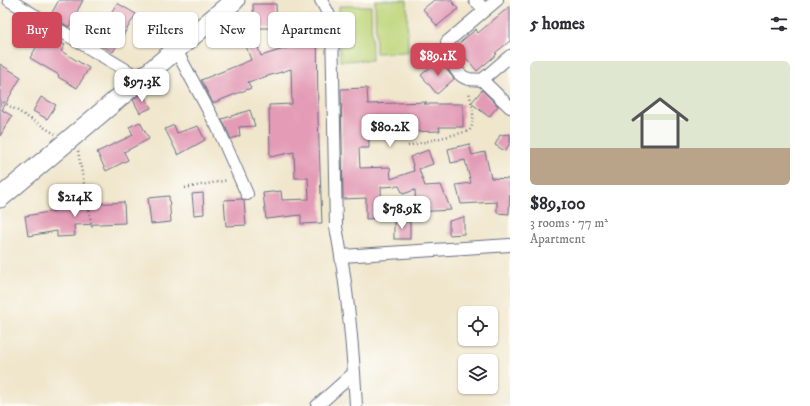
<!DOCTYPE html>
<html lang="en">
<head>
<meta charset="utf-8">
<style>
	body { margin:0; font-family:"IM FELL DW Pica",serif; background:#f2f2f3; color:#2b2b33; height:100vh; display:flex; flex-direction:column; font-size:15px; white-space:nowrap }
	* { box-sizing:border-box; margin:0 }
	p { font-size:13px; color:#7c7c81 }
	.icon { flex:none; width:22px; height:22px; fill:none; stroke:currentColor; stroke-width:2; stroke-linecap:round; stroke-linejoin:round }
	.map { position:relative; flex:1; overflow:hidden }
	.side { display:flex; flex-direction:column; background:#fff; width:300px }
	.side>* { flex:none }
	.top-card { position:absolute; left:12px; top:12px; width:380px; height:36px; display:flex; gap:8px }
	.controls { position:absolute; left:458px; top:306px; display:grid; gap:8px }
	.controls a { display:grid; place-items:center; width:40px; height:40px; border-radius:6px; background:#fff; box-shadow:0 1px 3px #0004; font-size:20px }
	.price { position:absolute; translate:-50% -34px; padding:0 9px; border-radius:8px; background:#fff; color:#222; font-size:13px; line-height:26px; filter:drop-shadow(0 1px 2px #0008) }
	.price::after { content:''; position:absolute; left:50%; top:24px; width:12px; height:9px; margin-left:-6px; background:inherit; clip-path:polygon(0 0,100% 0,50% 100%) }
	.price.selected { background:#d1495b; color:#fff }
	ul { padding:0; list-style:none }
	li { display:grid; align-content:center; gap:8px; height:212px; padding:0 20px }
	li span { display:grid; place-items:center; height:124px; border-radius:6px; color:#555 }
	li>.icon { margin-inline-start:auto }
	span .icon { width:72px; height:72px; fill:#fffc; stroke-width:1 }
	li b { font-size:17px }
	h2 { display:flex; justify-content:space-between; align-items:center; height:48px; padding:0 20px; font-size:17px }
	.chip { padding:0 14px; border-radius:6px; background:#fff; box-shadow:0 1px 3px #0004; font-size:14px; line-height:36px }
	.chip.selected { background:#d1495b; color:#fff }
	main { display:flex; flex:1; min-height:0 }
	.map>svg:first-child { display:block }
</style>
</head>
<body>
<main>
<div class="map">
<svg width="510" height="406" viewBox="0 0 510 406">
	<rect width="100%" height="100%" fill="#fdfcf7"/>
	<filter id="ink" filterUnits="userSpaceOnUse"><feTurbulence type="fractalNoise" baseFrequency=".025" numOctaves="2"/><feDisplacementMap in="SourceGraphic" scale="8" xChannelSelector="R" yChannelSelector="G"/><feConvolveMatrix kernelMatrix="1 2 1 2 8 2 1 2 1" color-interpolation-filters="sRGB"/></filter>
	<filter id="wash" filterUnits="userSpaceOnUse"><feTurbulence type="fractalNoise" baseFrequency=".012" numOctaves="4" result="noise"/><feDisplacementMap in="SourceGraphic" scale="16" xChannelSelector="R" yChannelSelector="G"/><feGaussianBlur stdDeviation="0.9" result="paint"/><feColorMatrix in="noise" values="0 0 0 0 0 0 0 0 0 0 0 0 0 0 0 0 0 1.4 0 .05"/><feComposite in="paint" operator="in"/></filter>
	<g filter="url(#wash)">
		<rect width="100%" height="100%" fill="#f0e6cc"/>
		<g fill="#bed57a" stroke="#6c826c">
			<polygon points="375,0 407,0 408,52 376,53"/>
			<polygon points="339,6 371,6 372,60 340,61"/>
		</g>
		<g id="blocks">
			<g fill="#e39bb6">
				<polygon points="59,0 83,0 69,27 50,16"/>
				<polygon points="434,0 451,0 458,9 437,26 423,9"/>
				<polygon points="117,3 136,14 113,52 94,41"/>
				<polygon points="253,4 276,4 277,28 254,28"/>
				<polygon points="510,6 510,41 495,53 497,54 477,71 456,46 476,29 478,33"/>
				<polygon points="317,21 318,117 322,223 301,224 301,215 266,219 263,193 281,191 282,200 309,199 308,178 295,178 294,152 270,157 269,105 292,104 291,69 248,82 251,88 213,103 201,80 251,60 243,38 253,34 261,56 290,47 290,22"/>
				<polygon points="46,31 61,40 60,42 65,45 61,51 89,68 77,88 58,77 59,75 30,58"/>
				<polygon points="439,60 454,79 437,94 421,75"/>
				<polygon points="0,64 21,77 2,110 12,116 0,136"/>
				<polygon points="367,88 368,104 427,102 424,104 463,104 463,127 439,127 440,131 369,133 369,148 359,148 360,168 390,167 391,179 414,171 413,165 410,157 428,150 433,164 419,169 425,186 441,185 451,210 416,212 415,190 403,194 399,186 381,187 382,218 366,219 366,198 343,199 341,89"/>
				<polygon points="482,90 498,106 489,117 471,103"/>
				<polygon points="142,92 151,108 140,113 133,100"/>
				<polygon points="41,97 56,105 47,119 33,111"/>
				<polygon points="250,110 255,126 239,127 240,136 231,139 222,119"/>
				<polygon points="140,122 149,139 124,152 128,160 106,171 97,152 133,135 129,127"/>
				<polygon points="174,125 177,133 198,126 205,140 178,155 165,129"/>
				<polygon points="510,134 510,143 505,151 495,145 500,135"/>
				<polygon points="469,144 472,155 485,152 491,178 510,179 509,214 497,213 497,202 461,204 456,185 471,183 465,160 451,163 448,149"/>
				<polygon points="203,193 204,214 194,215 192,194"/>
				<polygon points="169,196 171,222 151,224 148,198"/>
				<polygon points="242,199 244,201 246,225 226,226 224,200"/>
				<polygon points="124,202 125,223 74,225 75,236 57,237 57,231 28,236 25,216 55,211 55,207"/>
				<polygon points="464,217 464,234 449,235 449,221"/>
				<rect x="394" y="222" width="16" height="17"/>
			</g>
		</g>
	</g>
	<g filter="url(#ink)">
		<use href="#blocks" fill-opacity="0" stroke="#666f84" stroke-width="1"/>
		<g fill="none" stroke-linecap="round" stroke-linejoin="round">
			<defs>
				<g id="street">
					<polyline points="9,0 141,79"/>
					<path d="M321,0L328,13L332,26L336,227C347,285 353,347 356,406"/>
					<polyline points="475,0 485,10"/>
					<path d="M497,0L447,42C448,54 454,76 469,79C473,80 478,79 482,80L510,107"/>
					<polyline points="176,50 218,128 247,194"/>
					<polyline points="482,80 510,56"/>
					<polyline points="342,256 510,245"/>
					<polyline points="317,406 354,373"/>
				</g>
				<polyline id="primary" points="0,198 235,0"/>
			</defs>
			<use href="#street" stroke="#666f84" stroke-width="14"/>
			<use href="#primary" stroke="#666f84" stroke-width="21"/>
			<g stroke="#666f84" stroke-width="2.5" stroke-dasharray="1 3" stroke-linecap="butt">
				<polyline points="0,100 55,134"/>
				<path d="M408,146L469,131C477,121 471,103 469,91"/>
				<polyline points="78,151 92,227"/>
				<polyline points="185,188 228,180"/>
			</g>
			<use href="#street" stroke="#fff" stroke-width="12"/>
			<use href="#primary" stroke="#fff" stroke-width="19"/>
		</g>
	</g>
</svg>
<div class="controls">
<a><svg class="icon" aria-label="locate" viewBox="0 0 24 24"><circle cx="12" cy="12" r="6"/><path d="M12 2v4M12 18v4M2 12h4M18 12h4"/></svg></a>
<a><svg class="icon" aria-label="layers" viewBox="0 0 24 24"><path d="M12 4l9 5-9 5-9-5zM3 14l9 5 9-5"/></svg></a>
</div>
<b class="price selected" style="left:438px;top:77px">$89.1K</b>
<b class="price" style="left:142px;top:103px">$97.3K</b>
<b class="price" style="left:390px;top:148px">$80.2K</b>
<b class="price" style="left:75px;top:218px">$214K</b>
<b class="price" style="left:402px;top:230px">$78.9K</b>
<div class="top-card">
<a class="chip selected">Buy</a>
<a class="chip">Rent</a>
<a class="chip">Filters</a>
<a class="chip">New</a>
<a class="chip">Apartment</a>
</div>
</div>
<section class="side">
<h2>5 homes<svg class="icon" aria-label="filters" viewBox="0 0 24 24"><path d="M4 7h16M4 17h16"/><circle cx="9" cy="7" r="2"/><circle cx="15" cy="17" r="2"/></svg></h2>
<ul>
<li><span style="background:linear-gradient(#dfe7d0 70%,#b9a48a 0)"><svg class="icon" aria-label="home" viewBox="0 0 24 24"><path d="M3 11l9-7 9 7M6 9v11h12V9"/></svg></span><div><b>$89,100</b><p>3 rooms · 77 m²</p><p>Apartment</p></div></li>
</ul>
</section>
</main>
</body>
</html>
